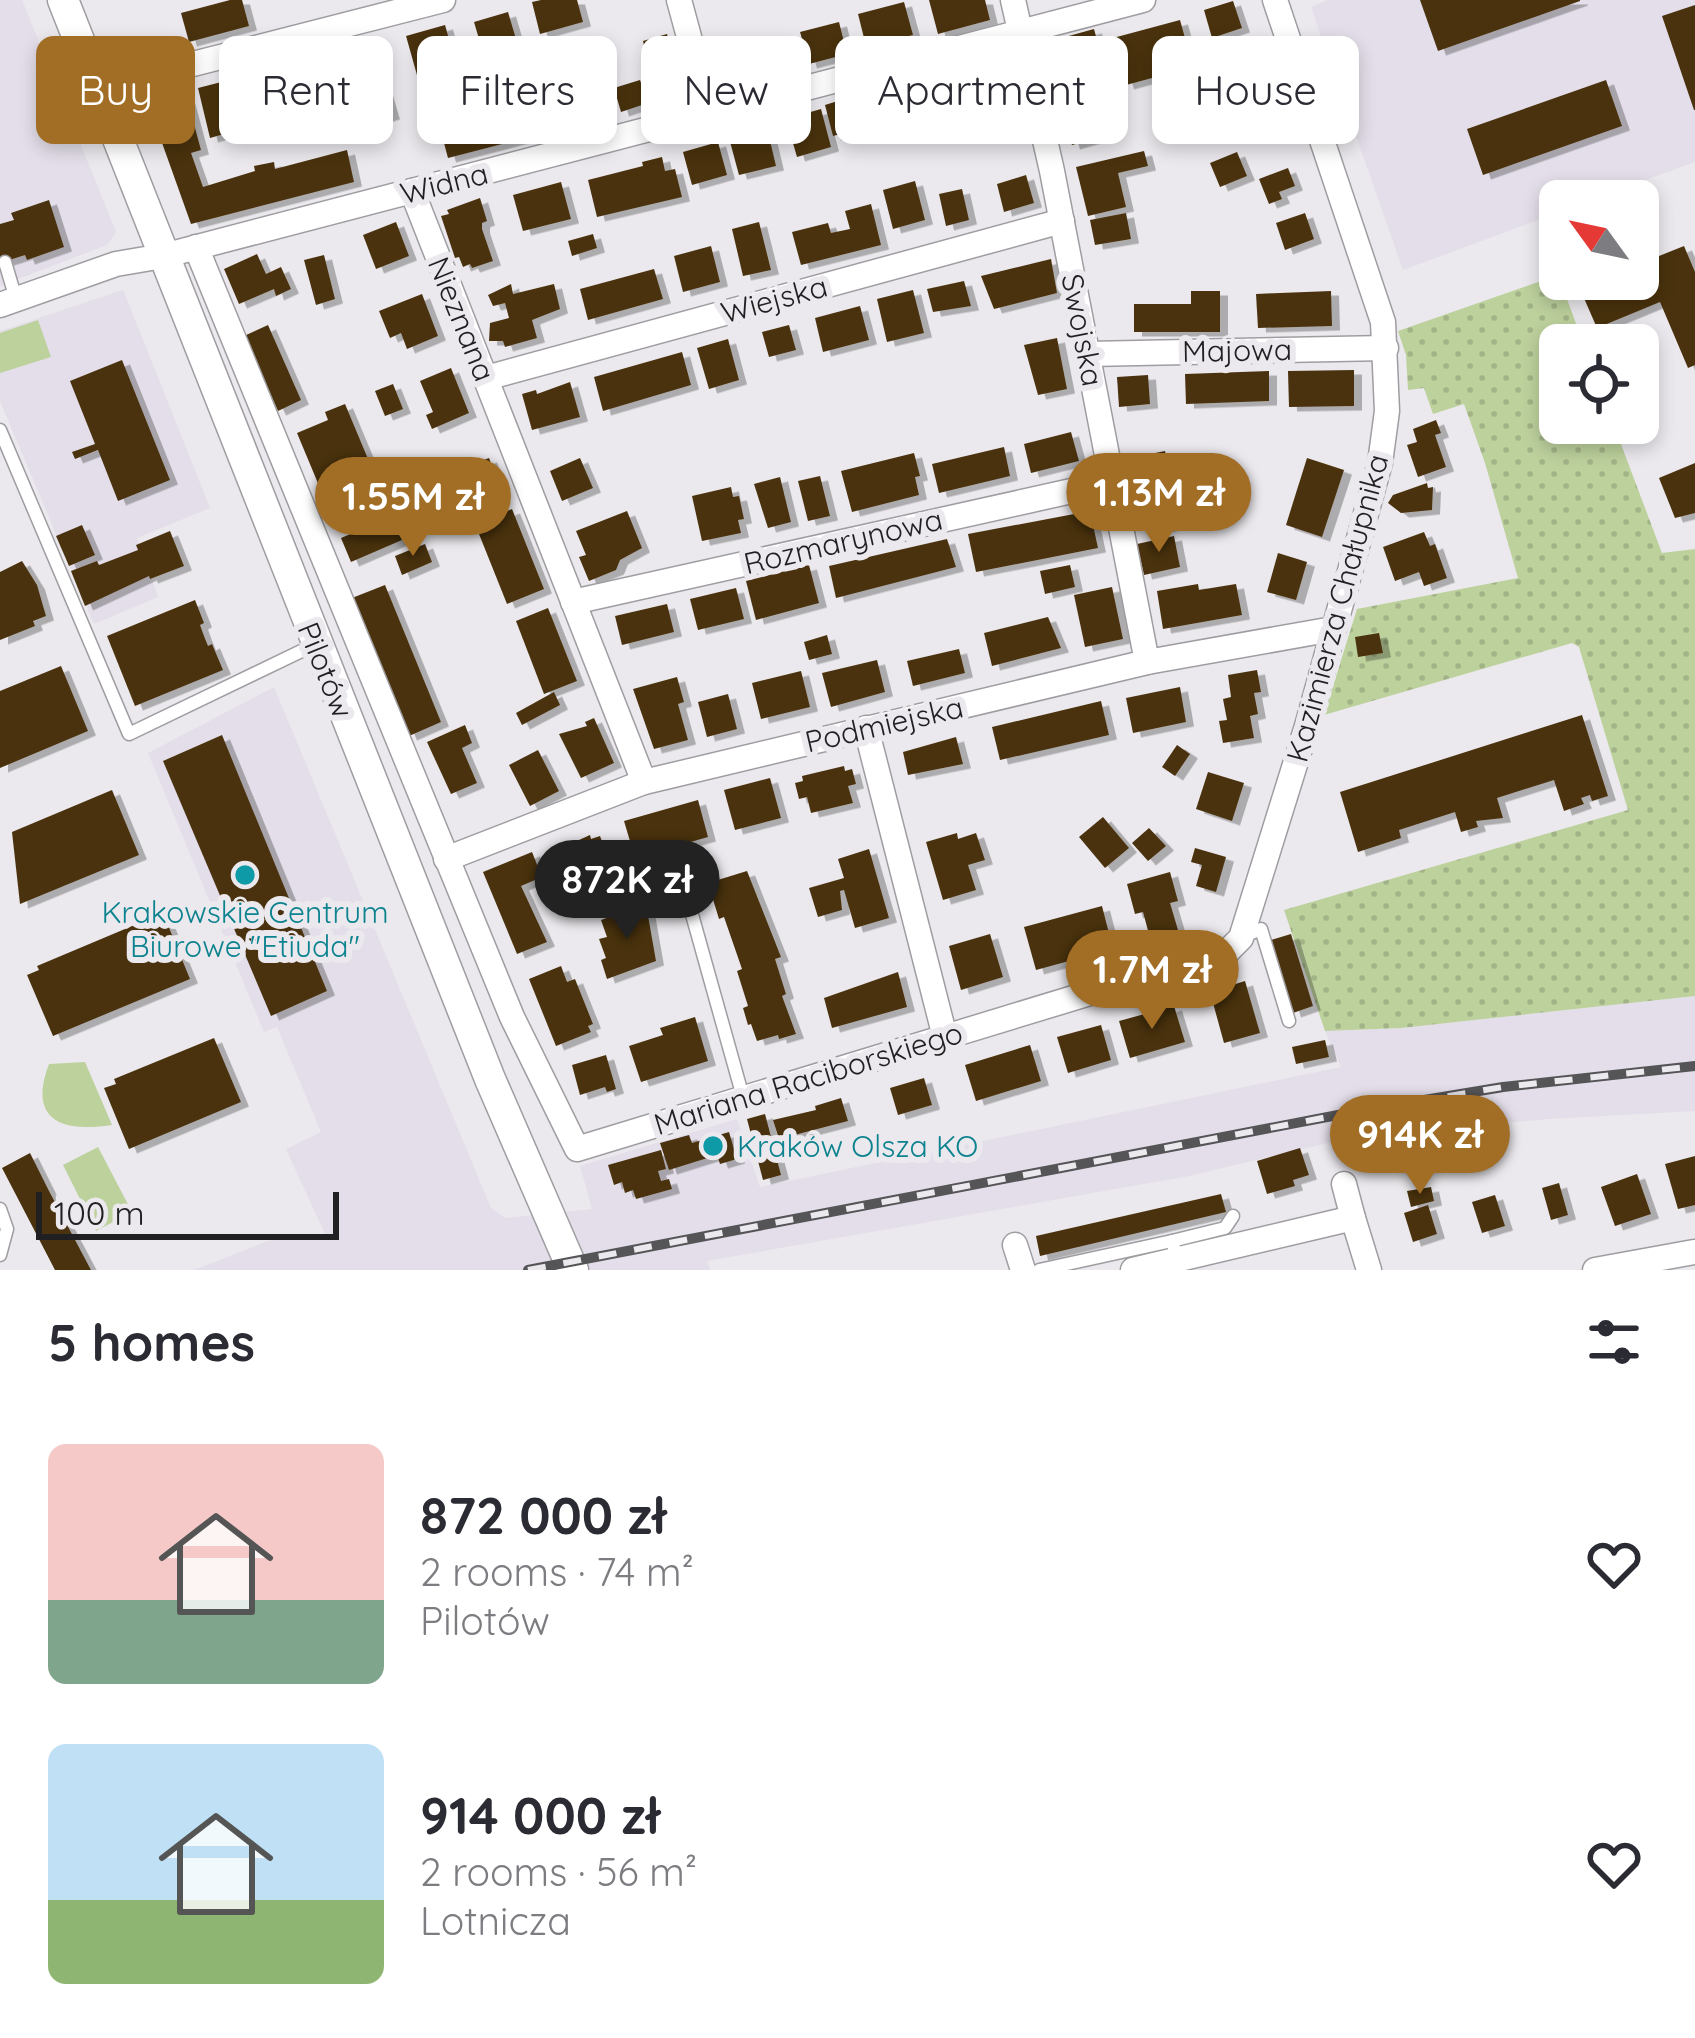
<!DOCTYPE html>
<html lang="en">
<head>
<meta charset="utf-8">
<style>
	body { margin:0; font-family:Quicksand,sans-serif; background:#f2f2f3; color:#2b2b33; height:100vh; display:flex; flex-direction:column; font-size:45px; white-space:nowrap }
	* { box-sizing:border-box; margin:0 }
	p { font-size:39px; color:#7c7c81 }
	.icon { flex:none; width:66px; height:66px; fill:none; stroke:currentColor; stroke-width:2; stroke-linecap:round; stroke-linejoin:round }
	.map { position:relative; height:1270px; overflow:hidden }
	.drawer { display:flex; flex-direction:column; background:#fff; flex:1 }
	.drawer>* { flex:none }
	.hud { position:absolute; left:36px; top:36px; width:1623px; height:108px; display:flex; gap:24px }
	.needle { width:78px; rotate:303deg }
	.fabs { position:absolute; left:1539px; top:180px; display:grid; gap:24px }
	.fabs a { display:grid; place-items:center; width:120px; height:120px; border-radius:18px; background:#fff; box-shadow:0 6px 18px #0003; font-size:60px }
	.scale { position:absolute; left:36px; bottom:30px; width:303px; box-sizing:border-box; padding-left:12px; border:6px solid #201f21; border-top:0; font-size:33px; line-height:42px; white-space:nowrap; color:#201f21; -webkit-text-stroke:9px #ebe9ed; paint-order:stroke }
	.price { position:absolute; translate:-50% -102px; padding:0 27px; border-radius:42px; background:#a26e26; color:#fff; font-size:39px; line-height:78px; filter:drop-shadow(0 3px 6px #0008) }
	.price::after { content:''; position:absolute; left:50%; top:72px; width:36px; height:27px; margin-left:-18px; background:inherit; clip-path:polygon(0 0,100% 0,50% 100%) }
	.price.active { background:#222; color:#fff }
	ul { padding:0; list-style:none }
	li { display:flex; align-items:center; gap:36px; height:300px; padding:0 48px }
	li span { display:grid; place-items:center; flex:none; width:336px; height:240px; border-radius:18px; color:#555 }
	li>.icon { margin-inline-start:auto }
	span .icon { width:144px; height:144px; fill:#fffc; stroke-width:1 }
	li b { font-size:51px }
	h2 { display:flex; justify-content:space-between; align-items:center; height:144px; padding:0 48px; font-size:51px }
	.pill { padding:0 42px; border-radius:18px; background:#fff; box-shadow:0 6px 18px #0003; font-size:42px; line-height:108px }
	.pill.active { background:#a26e26; color:#fff }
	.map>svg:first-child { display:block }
</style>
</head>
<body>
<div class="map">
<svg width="1695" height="1270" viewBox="0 0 1695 1270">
	<defs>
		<pattern id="grass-dots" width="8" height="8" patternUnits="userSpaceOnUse" patternTransform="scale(3)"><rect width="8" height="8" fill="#bdd19d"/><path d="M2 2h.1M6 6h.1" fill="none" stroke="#a2b387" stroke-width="1.8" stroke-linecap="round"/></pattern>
		<filter id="shadow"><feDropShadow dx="8" dy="4.5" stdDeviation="0" flood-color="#0004"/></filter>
	</defs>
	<rect width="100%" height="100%" fill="#ebe9ed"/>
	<g fill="#e3dee9">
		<polygon points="0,0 22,0 116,232 107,245 0,286"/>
		<polygon points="1327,0 1695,0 1695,162 1588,201 1560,201 1560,212 1403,270 1311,7"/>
		<polygon points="123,290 210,508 137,538 158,597 94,624 0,401 0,331"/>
		<polygon points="274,687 491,1208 505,1218 592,1209 580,1166 737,1119 760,1187 1341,1067 1325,1031 1401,1028 1695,996 1695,1111 1549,1119 1353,1137 1189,1176 707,1261 710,1270 194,1270 268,1241 325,1234 286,1149 321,1132 277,1027 264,1032 148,753"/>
	</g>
	<polygon fill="url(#grass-dots)" points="1558,275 1584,345 1560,345 1560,423 1613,423 1662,553 1695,549 1695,996 1401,1028 1325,1031 1284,910 1628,810 1579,647 1572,643 1324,715 1357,609 1518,578 1485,463 1464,404 1433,414 1424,388 1408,390 1406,355 1398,331"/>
	<g fill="#bdd19d">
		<polygon points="38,320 51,357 0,373 0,333"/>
		<path d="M85,1062L112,1125C60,1133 28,1119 49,1064Z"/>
		<polygon points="98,1147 132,1212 96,1231 63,1165"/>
	</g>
	<g fill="#4a320f" filter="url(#shadow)">
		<polygon points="230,0 242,0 249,26 189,42 181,13"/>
		<polygon points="541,0 577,0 583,22 540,34 532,2"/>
		<polygon points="929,0 985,0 990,20 938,34"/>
		<polygon points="1420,0 1580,0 1580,1 1438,51"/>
		<polygon points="1233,1 1242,28 1212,38 1204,10"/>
		<polygon points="904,2 913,35 866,46 858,14"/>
		<polygon points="1695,5 1695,110 1694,110 1662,16"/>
		<polygon points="508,12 516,39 482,49 474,22"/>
		<polygon points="1180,20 1193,67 1126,85 1113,38"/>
		<polygon points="839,22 847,54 809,64 800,32"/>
		<polygon points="445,25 456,64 417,75 406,36"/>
		<polygon points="1094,29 1106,73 1059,86 1047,42"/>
		<polygon points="667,34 684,96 657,103 643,41"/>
		<polygon points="756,46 764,77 728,87 719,55"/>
		<polygon points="1253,56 1259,77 1224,88 1217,68"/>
		<polygon points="375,57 392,115 352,127 347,109 325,115 316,82 337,77 335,69"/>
		<polygon points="306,61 314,86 287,95 279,70"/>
		<polygon points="997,68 1011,121 1001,124 1002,131 987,135 972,74"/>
		<polygon points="241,77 251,118 222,126 224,134 210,138 198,88"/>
		<polygon points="640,80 648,103 621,112 614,88"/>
		<polygon points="1606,80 1622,126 1483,175 1467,129"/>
		<polygon points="1249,82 1254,96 1267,91 1275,114 1235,129 1219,93"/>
		<polygon points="932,84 941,117 898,129 890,95"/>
		<polygon points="184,87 201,150 191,153 203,187 255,171 254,166 274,162 275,169 347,150 354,182 191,224 146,98"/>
		<polygon points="587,93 595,122 557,132 550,103"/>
		<polygon points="857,95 866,127 833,136 825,105"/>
		<polygon points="517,108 525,138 448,158 440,128"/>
		<polygon points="1097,108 1104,136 1072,145 1064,117"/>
		<polygon points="821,109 831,147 797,157 786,119"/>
		<polygon points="767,128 776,166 739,175 729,138"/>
		<polygon points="718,142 727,175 692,185 683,152"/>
		<polygon points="1144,151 1148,166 1118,173 1126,207 1088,216 1076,167"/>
		<polygon points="1237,152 1247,176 1220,187 1210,163"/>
		<polygon points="662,157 665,171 675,169 682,197 597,217 588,180 643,166 642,162"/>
		<polygon points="1288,168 1295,186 1279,192 1282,199 1269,204 1259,179"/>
		<polygon points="1026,175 1034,203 1004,212 997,184"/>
		<polygon points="915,181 925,220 893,229 883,190"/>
		<polygon points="561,182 571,219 523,231 513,195"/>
		<polygon points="962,189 969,220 946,226 939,194"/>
		<polygon points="480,198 487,221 482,223 482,229 493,261 472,268 470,264 463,267 459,257 455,258 441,216 449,214 447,210"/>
		<polygon points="49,200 64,247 27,260 25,255 0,263 0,224 14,220 11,213"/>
		<polygon points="871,204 881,245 801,265 792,232 828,223 831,233 850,229 845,211"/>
		<polygon points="1126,213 1131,239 1095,245 1090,220"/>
		<polygon points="1305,213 1314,239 1285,250 1276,223"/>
		<polygon points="396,222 409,256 376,269 363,235"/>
		<polygon points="759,222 771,270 743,276 732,229"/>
		<polygon points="593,234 597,248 572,256 568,241"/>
		<polygon points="711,246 720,282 683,292 674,256"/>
		<polygon points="1684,246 1695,272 1695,365 1688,368 1660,302 1597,328 1580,289 1596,279 1638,279 1638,269 1646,266 1644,262"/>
		<polygon points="257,254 266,274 281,267 291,289 276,296 274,289 239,304 224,269"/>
		<polygon points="324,255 335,299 316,305 304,260"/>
		<polygon points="1051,259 1057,293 994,309 981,276"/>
		<polygon points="654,269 663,299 588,320 580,289"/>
		<polygon points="964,281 971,306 933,312 927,289"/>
		<polygon points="511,284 513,294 554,284 560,309 532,320 537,338 505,347 503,341 489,341 490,323 509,318 505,303 493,306 488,295"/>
		<polygon points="913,290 924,333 887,342 877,299"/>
		<polygon points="1191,291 1220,291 1220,332 1134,332 1134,304 1191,304"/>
		<polygon points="1331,291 1332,326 1258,328 1256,294"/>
		<polygon points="422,294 438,336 407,349 401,333 390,338 379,311"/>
		<polygon points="860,306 869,340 823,352 815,318"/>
		<polygon points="268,325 301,400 278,411 244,336"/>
		<polygon points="789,325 796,350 769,357 762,332"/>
		<polygon points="1057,338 1067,389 1038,395 1024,345"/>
		<polygon points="728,339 739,380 709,389 697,348"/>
		<polygon points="682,352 691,385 603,411 594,377"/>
		<polygon points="122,360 170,480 118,501 98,450 75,459 72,452 95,444 70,381"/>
		<polygon points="451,368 469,413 432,429 426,415 433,412 420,381"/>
		<polygon points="1354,370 1354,406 1289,407 1288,371"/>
		<polygon points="1269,371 1269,401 1186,404 1185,374"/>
		<polygon points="1148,375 1150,404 1119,407 1117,377"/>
		<polygon points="570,382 580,417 532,430 522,394 536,390 537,394"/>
		<polygon points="393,384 403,409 385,416 375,391"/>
		<polygon points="345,404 402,540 351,562 341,538 360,530 355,516 335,524 297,433 328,420 325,412"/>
		<polygon points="1436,420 1441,433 1435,435 1446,467 1418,477 1407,445 1417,442 1413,429"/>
		<polygon points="1071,432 1079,461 1031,473 1024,444"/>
		<polygon points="1004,447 1010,476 939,493 932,464"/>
		<polygon points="1165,451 1181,524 1147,531 1131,458"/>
		<polygon points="914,453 920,476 915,477 919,495 852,512 841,471"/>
		<polygon points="489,458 500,488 469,500 458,470"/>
		<polygon points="580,458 593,488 562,501 550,471"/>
		<polygon points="1307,458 1344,470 1322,537 1286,525"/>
		<polygon points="1695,463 1695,513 1675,518 1659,478"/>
		<polygon points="820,476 830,516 808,521 798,481"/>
		<polygon points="780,477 791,522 768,528 754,484"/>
		<polygon points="1427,483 1428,488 1433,487 1432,510 1401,513 1388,503 1393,495"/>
		<polygon points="731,487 733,497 739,496 744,519 738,520 741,533 702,541 692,496"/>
		<polygon points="512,509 544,589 507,604 475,524"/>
		<polygon points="627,511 642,548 620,560 616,570 589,581 579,557 586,555 576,531"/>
		<polygon points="1090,511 1098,548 976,572 968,534"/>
		<polygon points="82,525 95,555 69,566 56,536"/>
		<polygon points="170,531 184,566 150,579 149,576 85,606 71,571 97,561 99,565 138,550 136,545"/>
		<polygon points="1424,532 1430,546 1435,544 1447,578 1424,586 1419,572 1395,581 1383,547"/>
		<polygon points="1174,536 1180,567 1144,575 1137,544"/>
		<polygon points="947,539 956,567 836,598 829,566"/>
		<polygon points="425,544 432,562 402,575 395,556"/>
		<polygon points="1278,553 1307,562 1296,600 1267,592"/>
		<polygon points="22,561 37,585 46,616 33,621 35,626 0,640 0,572"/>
		<polygon points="809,565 819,603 756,620 746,581"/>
		<polygon points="1070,565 1075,587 1045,594 1040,571"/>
		<polygon points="1198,584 1199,590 1236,584 1242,615 1163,629 1157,591"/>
		<polygon points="385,585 441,722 409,736 352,598"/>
		<polygon points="1112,587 1123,639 1085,647 1074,595"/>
		<polygon points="736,588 744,619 698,630 690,599"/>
		<polygon points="195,600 204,623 200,625 204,636 208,646 212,644 223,670 135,706 107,636"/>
		<polygon points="667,604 674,632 622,645 615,616"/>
		<polygon points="548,608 577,681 544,694 516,621"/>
		<polygon points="1048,617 1061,648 992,666 984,633"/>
		<polygon points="1379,633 1383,653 1358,657 1355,637"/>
		<polygon points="827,635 832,654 809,660 804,642"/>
		<polygon points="959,649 965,673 913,686 907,661"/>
		<polygon points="877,660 885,692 831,707 822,673"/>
		<polygon points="61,666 88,731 0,768 0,691"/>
		<polygon points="1257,670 1261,692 1254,693 1258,714 1250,716 1254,738 1223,743 1219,721 1227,720 1223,699 1231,697 1228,675"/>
		<polygon points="801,671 810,707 761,719 752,683"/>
		<polygon points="677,677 684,702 678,704 688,740 654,749 633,689"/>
		<polygon points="1180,687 1186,722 1133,733 1126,698"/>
		<polygon points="554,692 560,705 522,725 516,713"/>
		<polygon points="728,694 737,729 707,737 698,702"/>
		<polygon points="1101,701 1109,735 1000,760 992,727"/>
		<polygon points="1582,715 1608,796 1592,801 1590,795 1581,798 1584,804 1564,811 1554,780 1497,798 1503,818 1476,821 1478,827 1461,832 1455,812 1399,830 1401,838 1358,852 1340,792"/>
		<polygon points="594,718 614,763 581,778 559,734 587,726 585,722"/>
		<polygon points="465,725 472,743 462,748 477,783 451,794 427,742"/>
		<polygon points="222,735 327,991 271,1016 163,761"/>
		<polygon points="956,737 963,764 908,775 903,752"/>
		<polygon points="1177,745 1190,754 1175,776 1162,767"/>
		<polygon points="538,750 559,791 530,806 509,765"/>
		<polygon points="844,766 845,771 852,769 856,784 848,786 853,803 811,813 807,797 799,799 795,783 803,781 802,776"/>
		<polygon points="1208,772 1244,783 1232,821 1196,809"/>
		<polygon points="770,778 781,818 735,830 724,790"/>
		<polygon points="112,790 139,855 20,904 12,832"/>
		<polygon points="698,800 708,837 635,858 624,821"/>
		<polygon points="1103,817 1129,848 1105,868 1079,837"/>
		<polygon points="1149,828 1166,846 1148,861 1132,843"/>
		<polygon points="957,833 958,839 976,833 985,860 968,865 976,890 943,900 926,842"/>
		<polygon points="590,835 591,839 600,836 606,853 618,849 628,874 593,887 588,875 566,883 555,851"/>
		<polygon points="1195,848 1226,857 1216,892 1196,886 1202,865 1191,862"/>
		<polygon points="869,849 889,918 855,928 844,890 840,891 842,910 818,917 809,888 844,878 838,859"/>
		<polygon points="532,852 542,877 521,886 547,942 517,954 483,872"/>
		<polygon points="747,871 781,957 775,959 786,994 782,996 796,1034 779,1039 778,1035 757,1041 751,1024 748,1025 743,1008 748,1006 737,971 742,969 724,917 719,919 708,883"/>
		<polygon points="1170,872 1178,901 1170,903 1178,930 1150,938 1143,912 1135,914 1127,884"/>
		<polygon points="646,904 656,961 607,979 601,960 606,958 599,939 607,937 601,920"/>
		<polygon points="1102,906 1113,949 1036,970 1024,927"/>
		<polygon points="163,913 190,979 53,1036 27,975 39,970 37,966"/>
		<polygon points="990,934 1003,977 961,990 949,946"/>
		<polygon points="1291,934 1313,1006 1293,1013 1271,940"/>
		<polygon points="561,966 567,982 575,979 593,1024 588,1026 591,1032 556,1046 529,979"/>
		<polygon points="898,972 907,1007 832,1028 824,998"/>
		<polygon points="1245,981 1260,1033 1224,1043 1210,992"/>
		<polygon points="1174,1006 1185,1042 1130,1058 1119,1021"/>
		<polygon points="695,1017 708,1061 641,1082 629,1046 663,1035 660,1028"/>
		<polygon points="1101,1025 1111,1060 1068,1073 1057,1037"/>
		<polygon points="214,1038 241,1102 129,1149 104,1088 116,1084 114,1079"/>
		<polygon points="1325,1040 1329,1057 1296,1064 1292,1047"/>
		<polygon points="1030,1045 1041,1081 976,1101 965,1065"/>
		<polygon points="606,1055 616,1089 607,1092 605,1087 580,1095 572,1065"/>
		<polygon points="924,1078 932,1105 898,1115 890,1088"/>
		<polygon points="841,1098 848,1121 779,1139 773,1120 816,1110 815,1106"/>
		<polygon points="765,1114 781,1175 763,1180 747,1119"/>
		<polygon points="729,1132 737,1159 720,1164 717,1155 669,1170 660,1143 689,1135 692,1143"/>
		<polygon points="1300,1148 1309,1175 1293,1180 1295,1186 1267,1194 1257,1161"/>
		<polygon points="661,1150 666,1169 658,1171 661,1181 669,1179 672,1189 636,1199 633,1190 625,1193 622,1182 614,1185 608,1165"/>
		<polygon points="30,1153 49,1191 91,1270 55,1270 2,1168"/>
		<polygon points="1695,1156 1695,1205 1678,1209 1665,1164"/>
		<polygon points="1637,1174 1651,1214 1615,1226 1601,1187"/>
		<polygon points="1559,1183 1568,1215 1551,1220 1542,1188"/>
		<polygon points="1431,1187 1434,1201 1411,1207 1407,1191"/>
		<polygon points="1221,1194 1226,1212 1040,1256 1036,1236"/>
		<polygon points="1495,1195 1505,1226 1482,1233 1472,1202"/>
		<polygon points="1428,1205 1437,1234 1413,1242 1404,1213"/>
	</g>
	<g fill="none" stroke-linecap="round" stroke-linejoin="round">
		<defs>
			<g id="service">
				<polyline points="5,262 16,299"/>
				<polyline points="0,430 129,734 316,644"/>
				<polyline points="691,911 743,1097"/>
				<polyline points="1242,937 1261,929 1289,1021"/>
				<polyline points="0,1209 7,1229 0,1255"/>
				<polyline points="1172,1241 1225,1228 1233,1216"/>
				<polyline points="1039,1270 1172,1241 1177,1258"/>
			</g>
			<g id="minor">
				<polyline points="679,0 710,114"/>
				<polyline points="1013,0 1052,171 1147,662"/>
				<polyline points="146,76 443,0"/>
				<polyline points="412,191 644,782"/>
				<polyline points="196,247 512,1017 577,1149 1228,951 1241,938 1307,726 1380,463 1387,411 1383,322 1275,0"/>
				<polyline points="0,305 116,264 163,256 1143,0"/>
				<polyline points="1088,354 1386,348"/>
				<polyline points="486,378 1062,221"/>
				<polyline points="573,602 1112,482"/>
				<polyline points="866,728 945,1037"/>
				<polyline points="446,859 644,782 1147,662 1333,629"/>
				<polyline points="1344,1184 1353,1218"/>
				<polyline points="1015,1245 1023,1270"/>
				<polyline points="1133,1270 1353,1218 1369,1270"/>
				<polyline points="1595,1270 1694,1252"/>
			</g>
			<polyline id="tertiary" points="63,0 490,1079 573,1270"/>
		</defs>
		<use href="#service" stroke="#9f9da1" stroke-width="15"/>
		<use href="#minor" stroke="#9f9da1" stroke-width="27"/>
		<use href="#tertiary" stroke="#9f9da1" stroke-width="33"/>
		<use href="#service" stroke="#fff" stroke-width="12"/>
		<use href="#minor" stroke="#fff" stroke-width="24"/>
		<use href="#tertiary" stroke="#fff" stroke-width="30"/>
		<defs>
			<polyline id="rail" points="528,1270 1364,1110 1503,1087 1695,1066"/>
		</defs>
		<use href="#rail" stroke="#555457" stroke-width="10"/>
		<use href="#rail" stroke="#ebe9ed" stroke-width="6" stroke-dasharray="18" stroke-linecap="butt"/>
	</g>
	<g fill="#0f9aa8" stroke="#ebe9ed" stroke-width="4.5">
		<circle cx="245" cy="875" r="12"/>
		<circle cx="713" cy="1146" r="12"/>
	</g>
	<g text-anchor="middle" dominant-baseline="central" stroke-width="12" stroke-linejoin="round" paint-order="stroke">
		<g font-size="30" fill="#201f21" stroke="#ebe9ed">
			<text transform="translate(444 183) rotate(-14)">Widna</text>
			<text transform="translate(774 299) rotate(-15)">Wiejska</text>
			<text transform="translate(462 319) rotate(68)">Nieznana</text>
			<text transform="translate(1083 330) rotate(79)">Swojska</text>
			<text transform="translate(1237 350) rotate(-1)">Majowa</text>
			<text transform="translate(843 541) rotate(-13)">Rozmarynowa</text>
			<text transform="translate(1337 608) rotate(-75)">Kazimierza Chałupnika</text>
			<text transform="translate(326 670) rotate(68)">Pilotów</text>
			<text transform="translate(884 724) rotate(-13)">Podmiejska</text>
			<text transform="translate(808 1078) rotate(-17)">Mariana Raciborskiego</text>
		</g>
		<g font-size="30" fill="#0d838f" stroke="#ebe9ed">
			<text x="245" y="912">Krakowskie Centrum<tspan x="245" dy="34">Biurowe "Etiuda"</tspan></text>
			<text x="737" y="1146" text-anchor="start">Kraków Olsza KO</text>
		</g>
	</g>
</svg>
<div class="fabs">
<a><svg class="needle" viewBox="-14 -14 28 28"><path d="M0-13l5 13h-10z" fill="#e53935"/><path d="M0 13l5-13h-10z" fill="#7c7c81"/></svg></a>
<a><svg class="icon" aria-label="locate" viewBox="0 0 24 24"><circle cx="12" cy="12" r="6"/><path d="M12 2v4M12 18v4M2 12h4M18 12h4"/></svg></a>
</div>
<div class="scale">100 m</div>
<b class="price" style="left:1159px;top:555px">1.13M zł</b>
<b class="price" style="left:413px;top:559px">1.55M zł</b>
<b class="price active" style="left:627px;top:942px">872K zł</b>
<b class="price" style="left:1152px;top:1032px">1.7M zł</b>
<b class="price" style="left:1420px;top:1197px">914K zł</b>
<div class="hud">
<a class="pill active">Buy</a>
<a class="pill">Rent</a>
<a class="pill">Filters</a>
<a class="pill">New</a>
<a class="pill">Apartment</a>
<a class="pill">House</a>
</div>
</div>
<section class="drawer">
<h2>5 homes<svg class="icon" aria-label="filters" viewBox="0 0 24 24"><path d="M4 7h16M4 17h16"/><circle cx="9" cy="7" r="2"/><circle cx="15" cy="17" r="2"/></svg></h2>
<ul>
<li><span style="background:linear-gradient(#f6c9c9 65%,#7fa58c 0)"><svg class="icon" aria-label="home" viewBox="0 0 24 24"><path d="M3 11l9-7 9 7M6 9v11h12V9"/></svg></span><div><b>872 000 zł</b><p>2 rooms · 74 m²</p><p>Pilotów</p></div><svg class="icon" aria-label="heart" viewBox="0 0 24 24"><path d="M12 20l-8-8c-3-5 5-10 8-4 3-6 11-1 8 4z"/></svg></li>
<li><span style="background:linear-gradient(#bfe0f5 65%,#8fb573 0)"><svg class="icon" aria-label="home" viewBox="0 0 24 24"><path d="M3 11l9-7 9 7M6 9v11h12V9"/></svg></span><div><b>914 000 zł</b><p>2 rooms · 56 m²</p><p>Lotnicza</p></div><svg class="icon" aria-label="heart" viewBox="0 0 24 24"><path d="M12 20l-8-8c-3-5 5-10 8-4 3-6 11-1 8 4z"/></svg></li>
</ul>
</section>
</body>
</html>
